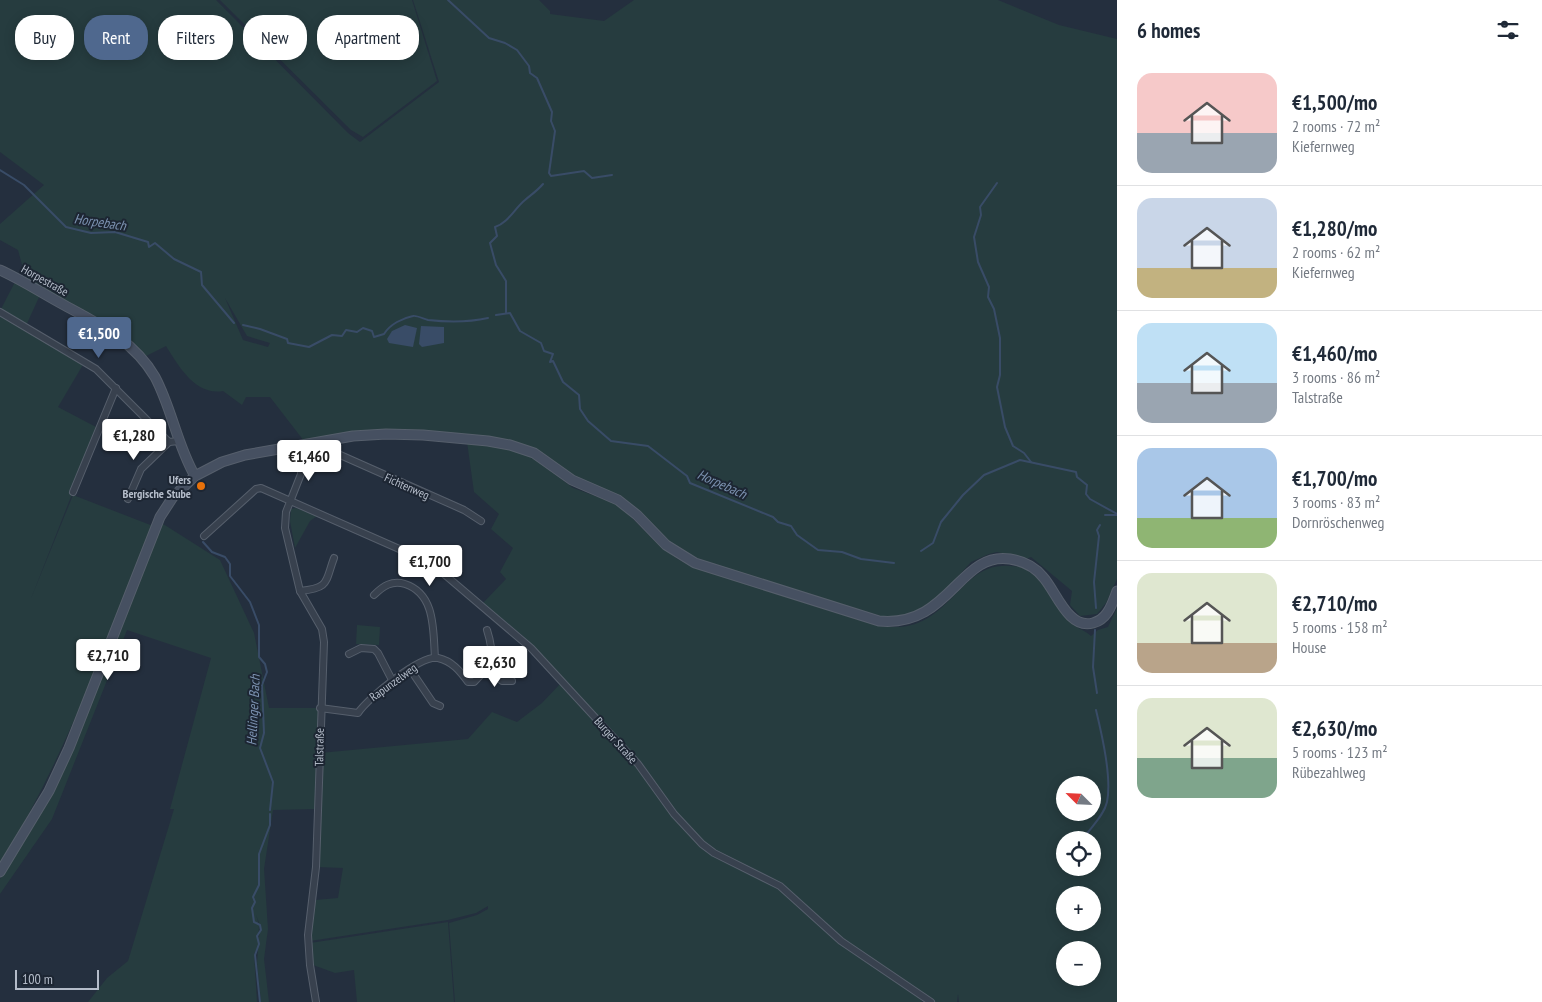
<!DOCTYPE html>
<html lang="en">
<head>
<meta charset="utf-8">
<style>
	body { margin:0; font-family:"PT Sans Narrow",sans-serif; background:#f2f2f3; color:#1f2937; height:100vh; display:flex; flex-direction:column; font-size:19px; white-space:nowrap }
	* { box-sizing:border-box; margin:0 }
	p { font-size:16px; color:#747a83 }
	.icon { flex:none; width:28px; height:28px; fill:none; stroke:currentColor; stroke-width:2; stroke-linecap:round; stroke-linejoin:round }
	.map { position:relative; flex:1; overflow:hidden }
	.sheet { display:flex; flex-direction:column; background:#fff; width:425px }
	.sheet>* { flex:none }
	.hud { position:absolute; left:15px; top:15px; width:475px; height:45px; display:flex; gap:10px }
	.needle { width:32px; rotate:294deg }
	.tools { position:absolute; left:1056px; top:776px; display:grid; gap:10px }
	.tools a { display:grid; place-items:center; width:45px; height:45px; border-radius:50%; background:#fff; box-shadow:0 2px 12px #0003; font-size:25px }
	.scale { position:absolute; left:15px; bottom:12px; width:84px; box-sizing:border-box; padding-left:5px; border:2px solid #b4bcc9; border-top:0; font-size:14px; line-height:18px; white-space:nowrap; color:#b4bcc9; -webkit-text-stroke:4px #1d2633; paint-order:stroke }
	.price { position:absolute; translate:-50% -42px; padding:0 11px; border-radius:5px; background:#fff; color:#222; font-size:16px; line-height:32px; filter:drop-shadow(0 1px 2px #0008) }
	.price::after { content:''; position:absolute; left:50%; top:30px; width:15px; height:11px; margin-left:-8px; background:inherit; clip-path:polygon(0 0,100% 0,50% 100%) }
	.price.current { background:#4f688e; color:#fff }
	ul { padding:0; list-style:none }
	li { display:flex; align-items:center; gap:15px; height:125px; padding:0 20px }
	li+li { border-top:1px solid #e0e1e3 }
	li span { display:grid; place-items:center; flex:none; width:140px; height:100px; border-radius:15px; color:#555 }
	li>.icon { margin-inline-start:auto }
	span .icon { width:60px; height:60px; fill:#fffc; stroke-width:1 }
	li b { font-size:21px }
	h2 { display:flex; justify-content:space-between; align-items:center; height:60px; padding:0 20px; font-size:21px }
	.tag { padding:0 18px; border-radius:20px; background:#fff; box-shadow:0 2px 12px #0003; font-size:18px; line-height:45px }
	.tag.current { background:#4f688e; color:#fff }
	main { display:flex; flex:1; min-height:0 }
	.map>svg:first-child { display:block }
</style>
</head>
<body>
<main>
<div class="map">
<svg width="1117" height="1002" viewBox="0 0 1117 1002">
	<rect width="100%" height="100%" fill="#242f3e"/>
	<g fill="#263c3f" fill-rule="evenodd">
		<path d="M0,0H216L348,133L360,142L439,82L413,0H539L550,11V14L604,21L634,0H998L1059,25L1117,39V579L1106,603L1097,614L1080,616L1070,605L1072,591L1031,557L1026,559L997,552L989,554L971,562L946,590L926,607L899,617L881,616L725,569L685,553L669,542L624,499L578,478L535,449L463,435L414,430L353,431L304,441L270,397H246L242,405L223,391C195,396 178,365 166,346L144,357L115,328L27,283L18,250L0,240V224L44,185L0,152ZM225,298L247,336L270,343L268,347L243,340Z"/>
		<polygon points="220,0 412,0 437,81 363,137 351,130"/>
		<path d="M15,282L40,295L24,330L84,363L58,407L98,428L30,601L73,495L153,526C107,641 65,758 0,864V311Z"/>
		<path d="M467,442L509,449L532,457L573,488L612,502L622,508L655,541L676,558L692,567L878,626C895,628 911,628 926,619C957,602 971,562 1010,566C1017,566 1023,567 1028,571C1046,582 1053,603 1066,619C1074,627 1083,629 1091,636L1098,630L1108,627L1117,608V1002H959L958,994L957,1002H934L852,948L798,898L717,853L700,840L565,680L523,636L483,603L506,579L500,572L513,548L491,529L499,514L474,492ZM1065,785H1092V812H1065ZM1065,840H1092V868H1065ZM1065,895H1092V922H1065ZM1065,950H1092V978H1065Z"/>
		<polygon points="296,508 317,516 310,521 295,548 290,521 291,509"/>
		<polygon points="160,522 220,560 254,633 269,708 319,708 316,809 273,810 264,869 268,929 264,959 269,1002 261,1002 257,963 260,925 256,915 259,925 258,946 254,954 257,1002 88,1002 107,978 128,961 174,809 170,809 211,658 127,630 52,819 0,894 0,879 36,822 62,767"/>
		<polygon points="357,625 380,627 379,645 356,644"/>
		<polygon points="561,683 626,753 696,841 779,887 838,942 860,958 919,995 922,1002 455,1002 449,923 477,915 488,909 488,906 476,913 448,920 310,941 315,900 338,898 343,868 317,867 322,809 320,753 468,739 492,712 517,722 542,703"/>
		<polygon points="448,922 454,1002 357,1002 354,970 335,973 313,965 310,943"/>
	</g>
	<g fill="#394c67">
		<polygon points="405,325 417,328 413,347 389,343 387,339 392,331"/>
		<polygon points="421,326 444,327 444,343 422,347 419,344"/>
	</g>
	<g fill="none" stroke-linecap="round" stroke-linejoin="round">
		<g stroke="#394c67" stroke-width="2">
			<polyline points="448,0 489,38 505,43 517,50 529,66 530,73 537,78 552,112 551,121 555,131 549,173 551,176 584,171 592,178 612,175"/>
			<polyline points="0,170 24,185 66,227 91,233 115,232 148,242 149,247 155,243 174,259 201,272 202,285 234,323"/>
			<polyline points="997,183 980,207 981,215 974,237 978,262 989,287 988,297 994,309 1000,338 1000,375 997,387 1005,427 1013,446 1024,453 1031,462"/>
			<path d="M506,313V281L496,265L490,243L497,236L495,227C508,223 515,208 525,200C532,194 537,191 543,184"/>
			<polyline points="496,315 510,313 520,331 541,343 544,351 553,354 550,362 553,361 563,382 579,395 580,409 588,421 611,441 648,446 687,476 690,483 773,517 778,522 791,526 797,535 818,550 842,552 861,559 894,563"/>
			<path d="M243,325L260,329L287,339L288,343L309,347L332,335L342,336L346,330L357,332L363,328L372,331L374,337L384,334C390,324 403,318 413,316C416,315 424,319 428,320C446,322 470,322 488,318"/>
			<polyline points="1105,515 1117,515"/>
			<polyline points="203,542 212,552 225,557 230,564 230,576 250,602 259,625 259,657 265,664 267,672 262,685 264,733 260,748 273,782 270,810"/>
			<polyline points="921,551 933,543 941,522 963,495 984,475 1020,460 1076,472 1077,477 1087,485 1086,494 1090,499 1117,514"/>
			<polyline points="1096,608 1094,582 1099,536 1097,530 1100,525"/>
			<polyline points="1095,630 1093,667 1097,693"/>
			<path d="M1086,835C1093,825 1104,815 1107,802C1112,778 1102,735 1096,710"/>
			<polyline points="260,1002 255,955 259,944 257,936 261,930 260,925 254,922 252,908 255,902 253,897 259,885 259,854 270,825 270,814"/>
		</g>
		<defs>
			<g id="street">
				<polyline points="0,312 96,369 169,442 179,441"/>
				<polyline points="300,444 301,474 286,512 285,528 300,591 322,629 324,642 316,867 308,935 310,965 316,1002"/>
				<polyline points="302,458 319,454 338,454 464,510 481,521"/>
				<polyline points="73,492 116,388"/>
				<polyline points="128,499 141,469 169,442"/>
				<polyline points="204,536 256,489 261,488 431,563 531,648 638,764 674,814 702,844 714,853 780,886 841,941 931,1002"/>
				<path d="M300,591C330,588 325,582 334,558"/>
				<path d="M374,595C383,586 392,580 405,584C436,594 433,631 435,658"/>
				<polyline points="349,654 361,648 374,649 378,653 392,680"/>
				<polyline points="410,669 433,703 440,706"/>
				<polyline points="487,669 502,681 512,681"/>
				<path d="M320,708L358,713C368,698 420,655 438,658C452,661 460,671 468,682H474C493,664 495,655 487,630"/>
			</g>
			<g id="secondary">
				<path d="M0,270C22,280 42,293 64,305C99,324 134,341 155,377C172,409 177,445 195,476"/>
				<path d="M0,872L49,791L69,748L160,517L173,497L195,476L222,462L245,455L353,436L386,434L423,435L488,441L510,445L534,453L572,480L618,500L637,515L666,545L695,563L879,621C950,628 959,551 1010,559C1023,561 1035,567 1043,577C1056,591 1068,630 1093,623C1108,619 1112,604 1117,591"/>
			</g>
		</defs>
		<use href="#street" stroke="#565f6c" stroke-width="8"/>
		<use href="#secondary" stroke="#565f6c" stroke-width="11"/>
		<use href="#street" stroke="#38414e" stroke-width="6"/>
		<use href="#secondary" stroke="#465061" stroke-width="9"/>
	</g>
	<circle fill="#e8710a" stroke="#1d2633" stroke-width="2" cx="201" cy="486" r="5"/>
	<g text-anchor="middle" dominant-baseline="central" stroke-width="4" stroke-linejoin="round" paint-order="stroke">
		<g font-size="12" fill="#b4bcc9" stroke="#1d2633">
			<text transform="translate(45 280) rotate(29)">Horpestraße</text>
			<text transform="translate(407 486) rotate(24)">Fichtenweg</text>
			<text transform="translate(393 682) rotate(-36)">Rapunzelweg</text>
			<text transform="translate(616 740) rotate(48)">Burger Straße</text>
			<text transform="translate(319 747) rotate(-89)">Talstraße</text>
		</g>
		<g font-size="12" font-weight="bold" fill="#b4bcc9" stroke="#1d2633" text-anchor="end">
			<text x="191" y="479">Ufers<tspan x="191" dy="14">Bergische Stube</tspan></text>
		</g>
		<g font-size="14" font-style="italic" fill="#7c92b1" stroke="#1d2633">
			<text transform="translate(100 222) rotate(8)">Horpebach</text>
			<text transform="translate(722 484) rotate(24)">Horpebach</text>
			<text transform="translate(253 710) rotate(-87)">Hellinger Bach</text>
		</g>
	</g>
</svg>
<div class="tools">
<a><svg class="needle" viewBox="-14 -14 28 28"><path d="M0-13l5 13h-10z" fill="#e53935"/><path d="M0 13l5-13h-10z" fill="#747a83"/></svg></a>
<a><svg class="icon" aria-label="locate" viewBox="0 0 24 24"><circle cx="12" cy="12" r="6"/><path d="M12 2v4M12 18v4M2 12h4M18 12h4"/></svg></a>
<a>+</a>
<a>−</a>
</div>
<div class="scale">100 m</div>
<b class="price current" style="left:99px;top:359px">€1,500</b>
<b class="price" style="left:134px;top:461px">€1,280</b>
<b class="price" style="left:309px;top:482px">€1,460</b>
<b class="price" style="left:430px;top:587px">€1,700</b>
<b class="price" style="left:108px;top:681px">€2,710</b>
<b class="price" style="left:495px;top:688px">€2,630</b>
<div class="hud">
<a class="tag">Buy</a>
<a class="tag current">Rent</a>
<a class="tag">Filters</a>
<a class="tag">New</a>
<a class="tag">Apartment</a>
</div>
</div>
<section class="sheet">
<h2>6 homes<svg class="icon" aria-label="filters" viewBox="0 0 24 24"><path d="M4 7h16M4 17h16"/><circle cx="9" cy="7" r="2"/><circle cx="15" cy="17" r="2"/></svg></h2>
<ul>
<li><span style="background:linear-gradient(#f6c9c9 60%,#9aa5b1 0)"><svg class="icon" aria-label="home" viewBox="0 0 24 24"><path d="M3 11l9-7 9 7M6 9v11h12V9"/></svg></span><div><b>€1,500/mo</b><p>2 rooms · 72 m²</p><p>Kiefernweg</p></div></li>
<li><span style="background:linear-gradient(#c9d6e8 70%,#c2b280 0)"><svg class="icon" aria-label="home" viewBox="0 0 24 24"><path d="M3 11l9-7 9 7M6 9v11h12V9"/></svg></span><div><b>€1,280/mo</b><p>2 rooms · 62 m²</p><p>Kiefernweg</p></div></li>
<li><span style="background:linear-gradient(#bfe0f5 60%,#9aa5b1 0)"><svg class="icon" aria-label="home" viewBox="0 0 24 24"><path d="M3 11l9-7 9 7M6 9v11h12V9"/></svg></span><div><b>€1,460/mo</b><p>3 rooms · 86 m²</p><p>Talstraße</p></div></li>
<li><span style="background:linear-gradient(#a9c7e8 70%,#8fb573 0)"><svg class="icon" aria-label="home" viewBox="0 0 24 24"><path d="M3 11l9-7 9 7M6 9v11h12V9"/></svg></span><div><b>€1,700/mo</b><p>3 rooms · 83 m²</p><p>Dornröschenweg</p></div></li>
<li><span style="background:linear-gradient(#dfe7d0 70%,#b9a48a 0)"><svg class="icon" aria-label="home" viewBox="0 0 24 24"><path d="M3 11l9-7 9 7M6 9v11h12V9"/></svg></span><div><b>€2,710/mo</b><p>5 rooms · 158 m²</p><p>House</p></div></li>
<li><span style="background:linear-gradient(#dfe7d0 60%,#7fa58c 0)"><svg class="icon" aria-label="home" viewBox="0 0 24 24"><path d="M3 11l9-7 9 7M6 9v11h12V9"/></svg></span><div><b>€2,630/mo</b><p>5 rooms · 123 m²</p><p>Rübezahlweg</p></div></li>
</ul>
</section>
</main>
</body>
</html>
